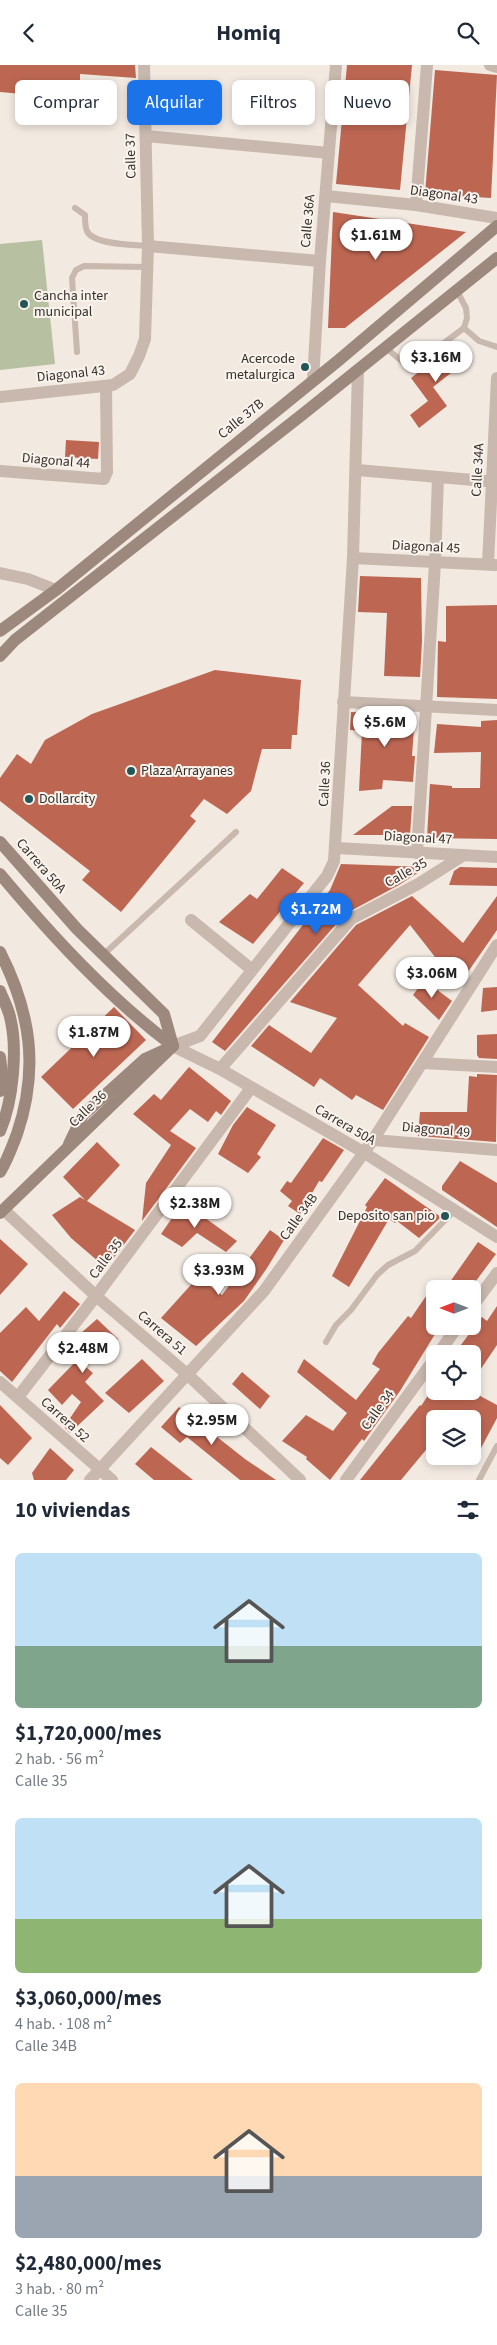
<!DOCTYPE html>
<html lang="es">
<head>
<meta charset="utf-8">
<style>
	body { margin:0; font-family:"Source Sans 3",sans-serif; background:#f6f6f7; color:#1f2937; height:100vh; display:flex; flex-direction:column; font-size:19px; white-space:nowrap }
	* { box-sizing:border-box; margin:0 }
	p { font-size:16px; color:#747a83 }
	.icon { flex:none; width:28px; height:28px; fill:none; stroke:currentColor; stroke-width:2; stroke-linecap:round; stroke-linejoin:round }
	.map { position:relative; height:1415px; overflow:hidden }
	.details { display:flex; flex-direction:column; background:#fff; flex:1 }
	.details>* { flex:none }
	.top-card { position:absolute; left:15px; top:15px; width:468px; height:45px; display:flex; gap:10px }
	.needle { width:32px; rotate:270deg }
	.controls { position:absolute; left:426px; top:1215px; display:grid; gap:10px }
	.controls a { display:grid; place-items:center; width:55px; height:55px; border-radius:8px; background:#fff; box-shadow:0 2px 8px #0003; font-size:25px }
	.price { position:absolute; translate:-50% -42px; padding:0 11px; border-radius:18px; background:#fff; color:#222; font-size:16px; line-height:32px; filter:drop-shadow(0 1px 2px #0008) }
	.price::after { content:''; position:absolute; left:50%; top:30px; width:15px; height:11px; margin-left:-8px; background:inherit; clip-path:polygon(0 0,100% 0,50% 100%) }
	.price.selected { background:#1a73e8; color:#fff }
	ul { padding:0; list-style:none }
	li { display:grid; align-content:center; gap:10px; height:265px; padding:0 15px }
	li span { display:grid; place-items:center; height:155px; border-radius:8px; color:#555 }
	li>.icon { margin-inline-start:auto }
	span .icon { width:90px; height:90px; fill:#fffc; stroke-width:1 }
	li b { font-size:21px }
	h2 { display:flex; justify-content:space-between; align-items:center; height:60px; padding:0 15px; font-size:21px }
	.tag { padding:0 18px; border-radius:8px; background:#fff; box-shadow:0 2px 8px #0003; font-size:18px; line-height:45px }
	.tag.selected { background:#1a73e8; color:#fff }
	header { display:flex; justify-content:space-between; align-items:center; height:65px; padding:0 15px; background:#fff; font-size:22px; font-weight:700 }
	.map>svg:first-child { display:block }
</style>
</head>
<body>
<header><svg class="icon" aria-label="back" viewBox="0 0 24 24"><path d="M15 5l-7 7 7 7"/></svg>Homiq<svg class="icon" aria-label="search" viewBox="0 0 24 24"><circle cx="10" cy="10" r="6"/><path d="M15 15l6 6"/></svg></header>
<div class="map">
<svg width="497" height="1415" viewBox="0 0 497 1415">
	<rect width="100%" height="100%" fill="#f2e9e1"/>
	<polygon fill="#b7c0a1" points="42,175 55,299 0,305 0,179"/>
	<g fill="#bd6753">
		<polygon points="0,0 135,0 136,13 80,9 80,34 0,27"/>
		<polygon points="347,0 412,0 400,125 336,119"/>
		<polygon points="435,5 497,10 491,133 425,129"/>
		<polygon points="333,147 466,167 345,263 328,263"/>
		<polygon points="456,278 469,294 433,322 447,341 419,363 410,350 428,336 411,313"/>
		<polygon points="66,375 99,377 98,394 65,392"/>
		<polygon points="360,511 421,513 422,576 420,612 384,611 387,548 358,547"/>
		<polygon points="497,540 497,634 437,632 438,576 446,577 446,541"/>
		<polygon points="215,605 301,615 297,670 292,670 291,684 262,684 251,726 227,749 204,734 190,751 196,756 121,847 82,815 90,806 0,736 0,713 17,689 31,699 45,675 92,649"/>
		<polygon points="351,647 415,649 412,691 415,691 413,717 383,715 382,724 359,726 362,666 350,665"/>
		<polygon points="497,655 497,774 427,773 430,719 452,721 452,723 480,723 481,687 434,688 437,659 481,662 481,656"/>
		<polygon points="392,741 412,741 410,770 353,770"/>
		<polygon points="341,799 427,802 399,820 345,849 225,986 212,977 330,825"/>
		<polygon points="460,802 497,803 497,821 449,820 454,806"/>
		<polygon points="282,803 304,818 253,879 219,857 250,829 257,834"/>
		<polygon points="412,831 463,878 497,831 497,865 463,914 433,894 435,892 410,860 358,920 403,961 405,958 429,972 383,1045 356,1030 352,1035 320,1013 314,1022 251,981 269,960 311,988 337,953 290,937 356,860"/>
		<polygon points="424,915 452,936 439,955 413,930"/>
		<polygon points="497,922 497,945 481,947 483,923"/>
		<polygon points="114,942 146,975 73,1044 41,1012"/>
		<polygon points="497,969 497,994 479,993 477,990 477,970"/>
		<polygon points="189,1002 231,1036 221,1050 216,1046 208,1057 190,1044 170,1066 196,1083 142,1156 146,1118 171,1080 133,1049 154,1029 161,1035"/>
		<polygon points="477,1009 497,1010 496,1077 418,1071 420,1047 467,1047 469,1011 477,1012"/>
		<polygon points="247,1042 276,1060 257,1089 261,1092 248,1108 218,1089 233,1060"/>
		<polygon points="323,1073 344,1085 322,1117 319,1116 300,1149 288,1141 292,1136 280,1126 287,1116 291,1118"/>
		<polygon points="97,1077 120,1100 87,1136 135,1165 106,1203 71,1173 52,1150 80,1132 85,1135 63,1112"/>
		<polygon points="460,1096 497,1118 497,1162 442,1125 442,1121"/>
		<polygon points="385,1113 441,1152 419,1173 397,1156 395,1158 389,1154 349,1222 332,1211 367,1142 365,1140"/>
		<polygon points="183,1137 237,1176 226,1187 197,1168 182,1182 161,1169"/>
		<polygon points="270,1165 284,1175 267,1203 244,1236 196,1281 161,1253 198,1212 222,1230"/>
		<polygon points="0,1174 28,1199 0,1230"/>
		<polygon points="478,1177 496,1189 470,1224 445,1224"/>
		<polygon points="435,1218 435,1261 440,1261 400,1326 364,1376 362,1374 330,1415 306,1394 307,1392 282,1376 306,1350 333,1366 347,1348 297,1307 304,1294 356,1335 380,1304 372,1299 378,1288 408,1251 411,1253"/>
		<polygon points="64,1226 80,1239 60,1263 57,1259 12,1317 0,1306 0,1268 26,1242 39,1256"/>
		<polygon points="497,1241 497,1280 472,1317 472,1289 454,1289 482,1252 487,1256"/>
		<polygon points="97,1254 118,1274 86,1302 93,1308 85,1317 104,1336 70,1368 64,1362 81,1337 72,1329 62,1340 48,1325 84,1288 72,1276"/>
		<polygon points="142,1294 164,1316 129,1348 105,1328"/>
		<polygon points="242,1307 270,1331 260,1344 232,1319"/>
		<polygon points="431,1326 471,1326 497,1340 497,1353 480,1385 472,1380 472,1354 435,1354 435,1374 401,1415 360,1415 420,1340 421,1341"/>
		<polygon points="0,1340 32,1373 8,1400 0,1393"/>
		<polygon points="179,1342 245,1394 276,1415 240,1415 187,1372 180,1378 161,1362"/>
		<polygon points="151,1382 193,1415 154,1415 135,1399"/>
		<polygon points="50,1383 74,1405 66,1415 34,1415 32,1408"/>
	</g>
	<g fill="none" stroke-linecap="round" stroke-linejoin="round">
		<g stroke="#c9b8ad" stroke-width="6">
			<path d="M75,143L85,150C85,155 85,162 87,166C93,180 135,180 148,181"/>
			<polyline points="464,263 479,276 497,282"/>
			<polyline points="386,283 403,297 414,298 424,293 464,263 467,253 466,243 457,226"/>
			<polyline points="77,287 72,213 76,205 84,201 147,202"/>
			<polyline points="103,890 236,767"/>
			<polyline points="326,1277 336,1260 351,1245 377,1210 388,1200 415,1186 455,1145"/>
			<polyline points="479,1415 497,1381"/>
		</g>
		<g stroke="#c9b8ad" stroke-width="12">
			<polyline points="490,0 497,2"/>
			<polyline points="146,71 329,88"/>
			<polyline points="326,131 416,140 497,153"/>
			<polyline points="416,140 427,0"/>
			<polyline points="148,181 320,196"/>
			<polyline points="313,315 320,196 336,0"/>
			<polyline points="0,332 113,320 130,309 139,291 145,274 148,181 144,0"/>
			<polyline points="357,405 497,417"/>
			<polyline points="0,406 104,414 107,407 106,321"/>
			<polyline points="353,493 495,500"/>
			<polyline points="488,499 497,313"/>
			<polyline points="0,508 28,514 56,525"/>
			<polyline points="343,637 497,645"/>
			<polyline points="337,783 497,792"/>
			<polyline points="417,788 435,498 438,412"/>
			<polyline points="191,855 251,904"/>
			<polyline points="173,981 200,971 327,811 334,796 353,493 358,305"/>
			<polyline points="423,998 497,1002"/>
			<polyline points="220,1004 351,854 418,819 464,790"/>
			<polyline points="373,1075 497,1085"/>
			<polyline points="4,1145 96,1231 187,1309 300,1415"/>
			<polyline points="472,1242 497,1208"/>
			<polyline points="438,1289 458,1261"/>
			<polyline points="0,1317 112,1415"/>
			<polyline points="18,1332 96,1231 251,1023"/>
			<polyline points="90,1415 264,1226 373,1075 497,880"/>
			<polyline points="346,1415 435,1293"/>
		</g>
		<polyline stroke="#c9b8ad" stroke-width="12" points="173,981 220,1004 363,1087 497,1172"/>
		<g stroke="#9d887e" stroke-width="12">
			<polyline points="0,566 56,525 339,295 497,161"/>
			<polyline points="0,591 15,575 303,349 497,193"/>
			<polyline points="0,777 77,864 164,949 173,981"/>
			<path d="M0,809C52,871 108,932 173,981"/>
			<path d="M0,887C31,948 39,1004 17,1069C12,1082 7,1096 0,1107"/>
			<path d="M0,926C3,934 8,943 10,952C18,983 13,1036 0,1066"/>
			<polyline points="0,992 2,1010 0,1026"/>
			<polyline points="69,1079 83,1050 145,994 167,984"/>
			<polyline points="0,1148 173,981"/>
		</g>
	</g>
	<g fill="#235657" stroke="#f9f3ed" stroke-width="2">
		<circle cx="24" cy="239" r="5"/>
		<circle cx="305" cy="302" r="5"/>
		<circle cx="131" cy="706" r="5"/>
		<circle cx="29" cy="734" r="5"/>
		<circle cx="445" cy="1151" r="5"/>
	</g>
	<g text-anchor="middle" dominant-baseline="central" stroke-width="4" stroke-linejoin="round" paint-order="stroke">
		<g font-size="14" fill="#382f2b" stroke="#f9f3ed">
			<text transform="translate(131 91) rotate(-91)">Calle 37</text>
			<text transform="translate(444 130) rotate(8)">Diagonal 43</text>
			<text transform="translate(308 156) rotate(-85)">Calle 36A</text>
			<text transform="translate(71 309) rotate(-6)">Diagonal 43</text>
			<text transform="translate(241 354) rotate(-39)">Calle 37B</text>
			<text transform="translate(56 396) rotate(5)">Diagonal 44</text>
			<text transform="translate(478 405) rotate(-87)">Calle 34A</text>
			<text transform="translate(426 482) rotate(3)">Diagonal 45</text>
			<text transform="translate(325 719) rotate(-87)">Calle 36</text>
			<text transform="translate(418 773) rotate(3)">Diagonal 47</text>
			<text transform="translate(41 801) rotate(49)">Carrera 50A</text>
			<text transform="translate(406 808) rotate(-29)">Calle 35</text>
			<text transform="translate(88 1044) rotate(-44)">Calle 36</text>
			<text transform="translate(345 1060) rotate(30)">Carrera 50A</text>
			<text transform="translate(436 1065) rotate(5)">Diagonal 49</text>
			<text transform="translate(299 1152) rotate(-54)">Calle 34B</text>
			<text transform="translate(106 1194) rotate(-53)">Calle 35</text>
			<text transform="translate(162 1268) rotate(41)">Carrera 51</text>
			<text transform="translate(378 1345) rotate(-54)">Calle 34</text>
			<text transform="translate(65 1355) rotate(42)">Carrera 52</text>
		</g>
		<g font-size="14" fill="#382f2b" stroke="#f9f3ed" text-anchor="start">
			<text x="34" y="231">Cancha inter<tspan x="34" dy="16">municipal</tspan></text>
			<text x="295" y="294" text-anchor="end">Acercode<tspan x="295" dy="16">metalurgica</tspan></text>
			<text x="141" y="706">Plaza Arrayanes</text>
			<text x="39" y="734">Dollarcity</text>
			<text x="435" y="1151" text-anchor="end">Deposito san pio</text>
		</g>
	</g>
</svg>
<div class="controls">
<a><svg class="needle" viewBox="-14 -14 28 28"><path d="M0-13l5 13h-10z" fill="#e53935"/><path d="M0 13l5-13h-10z" fill="#747a83"/></svg></a>
<a><svg class="icon" aria-label="locate" viewBox="0 0 24 24"><circle cx="12" cy="12" r="6"/><path d="M12 2v4M12 18v4M2 12h4M18 12h4"/></svg></a>
<a><svg class="icon" aria-label="layers" viewBox="0 0 24 24"><path d="M12 4l9 5-9 5-9-5zM3 14l9 5 9-5"/></svg></a>
</div>
<b class="price" style="left:376px;top:196px">$1.61M</b>
<b class="price" style="left:436px;top:318px">$3.16M</b>
<b class="price" style="left:385px;top:683px">$5.6M</b>
<b class="price selected" style="left:316px;top:870px">$1.72M</b>
<b class="price" style="left:432px;top:934px">$3.06M</b>
<b class="price" style="left:94px;top:993px">$1.87M</b>
<b class="price" style="left:195px;top:1164px">$2.38M</b>
<b class="price" style="left:219px;top:1231px">$3.93M</b>
<b class="price" style="left:83px;top:1309px">$2.48M</b>
<b class="price" style="left:212px;top:1381px">$2.95M</b>
<div class="top-card">
<a class="tag">Comprar</a>
<a class="tag selected">Alquilar</a>
<a class="tag">Filtros</a>
<a class="tag">Nuevo</a>
</div>
</div>
<section class="details">
<h2>10 viviendas<svg class="icon" aria-label="filters" viewBox="0 0 24 24"><path d="M4 7h16M4 17h16"/><circle cx="9" cy="7" r="2"/><circle cx="15" cy="17" r="2"/></svg></h2>
<ul>
<li><span style="background:linear-gradient(#bfe0f5 60%,#7fa58c 0)"><svg class="icon" aria-label="home" viewBox="0 0 24 24"><path d="M3 11l9-7 9 7M6 9v11h12V9"/></svg></span><div><b>$1,720,000/mes</b><p>2 hab. · 56 m²</p><p>Calle 35</p></div></li>
<li><span style="background:linear-gradient(#bfe0f5 65%,#8fb573 0)"><svg class="icon" aria-label="home" viewBox="0 0 24 24"><path d="M3 11l9-7 9 7M6 9v11h12V9"/></svg></span><div><b>$3,060,000/mes</b><p>4 hab. · 108 m²</p><p>Calle 34B</p></div></li>
<li><span style="background:linear-gradient(#ffd9b3 60%,#9aa5b1 0)"><svg class="icon" aria-label="home" viewBox="0 0 24 24"><path d="M3 11l9-7 9 7M6 9v11h12V9"/></svg></span><div><b>$2,480,000/mes</b><p>3 hab. · 80 m²</p><p>Calle 35</p></div></li>
</ul>
</section>
</body>
</html>
